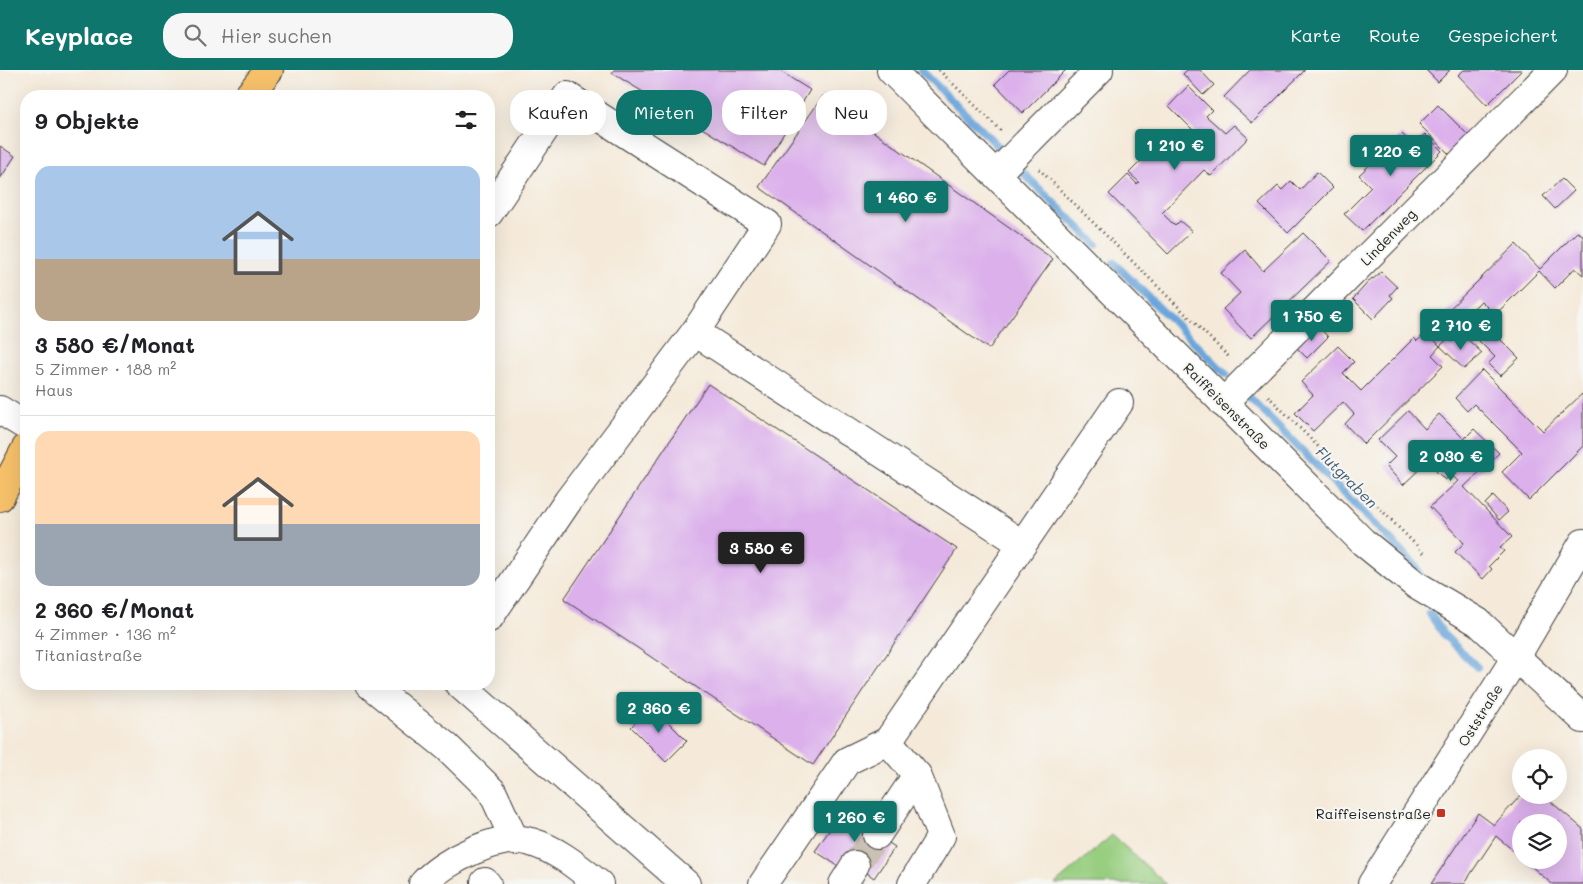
<!DOCTYPE html>
<html lang="de">
<head>
<meta charset="utf-8">
<style>
	body { margin:0; font-family:Mali,sans-serif; background:#f6f6f6; color:#202124; height:100vh; display:flex; flex-direction:column; font-size:19px; white-space:nowrap }
	* { box-sizing:border-box; margin:0 }
	p { font-size:16px; color:#757577 }
	.icon { flex:none; width:28px; height:28px; fill:none; stroke:currentColor; stroke-width:2; stroke-linecap:round; stroke-linejoin:round }
	.map { position:relative; flex:1; overflow:hidden }
	.details { position:absolute; left:20px; top:20px; width:475px; height:600px; display:flex; flex-direction:column; background:#fff; border-radius:20px; box-shadow:0 5px 20px #0002 }
	.details>* { flex:none }
	.banner { position:absolute; left:510px; top:20px; width:475px; height:45px; display:flex; gap:10px }
	.controls { position:absolute; left:1512px; top:679px; display:grid; gap:10px }
	.controls a { display:grid; place-items:center; width:55px; height:55px; border-radius:50%; background:#fff; box-shadow:0 5px 20px #0002; font-size:25px }
	.price { position:absolute; translate:-50% -42px; padding:0 11px; border-radius:5px; background:#0f766e; color:#fff; font-size:16px; line-height:32px; filter:drop-shadow(0 1px 2px #0008) }
	.price::after { content:''; position:absolute; left:50%; top:30px; width:15px; height:11px; margin-left:-8px; background:inherit; clip-path:polygon(0 0,100% 0,50% 100%) }
	.price.current { background:#222; color:#fff }
	ul { padding:0; list-style:none }
	li { display:grid; align-content:center; gap:10px; height:265px; padding:0 15px }
	li+li { border-top:1px solid #e0e0e0 }
	li span { display:grid; place-items:center; height:155px; border-radius:15px; color:#555 }
	li>.icon { margin-inline-start:auto }
	span .icon { width:90px; height:90px; fill:#fffc; stroke-width:1 }
	li b { font-size:21px }
	h2 { display:flex; justify-content:space-between; align-items:center; height:60px; padding:0 15px; font-size:21px }
	.tag { padding:0 18px; border-radius:20px; background:#fff; box-shadow:0 5px 20px #0002; font-size:18px; line-height:45px }
	.tag.current { background:#0f766e; color:#fff }
	header { display:flex; align-items:center; gap:30px; box-sizing:border-box; height:70px; padding:0 25px; background:#0f766e; color:#fff }
	header strong { font-size:24px }
	nav { display:flex; gap:28px; margin-inline-start:auto; font-size:18px }
	.search { width:350px; height:45px; background:#f6f6f6; display:flex; align-items:center; gap:12px; box-sizing:border-box; padding:0 18px; border-radius:20px; color:#757577; font-size:19px }
	.map>svg:first-child { display:block }
</style>
</head>
<body>
<header>
<strong>Keyplace</strong>
<div class="search"><svg class="icon" aria-label="search" viewBox="0 0 24 24"><circle cx="10" cy="10" r="6"/><path d="M15 15l6 6"/></svg>Hier suchen</div>
<nav><a>Karte</a><a>Route</a><a>Gespeichert</a></nav>
</header>
<div class="map">
<svg width="1583" height="814" viewBox="0 0 1583 814">
	<rect width="100%" height="100%" fill="#f6f6f2"/>
	<filter id="ink" filterUnits="userSpaceOnUse"><feTurbulence type="fractalNoise" baseFrequency=".02" numOctaves="2"/><feDisplacementMap in="SourceGraphic" scale="10" xChannelSelector="R" yChannelSelector="G"/><feConvolveMatrix kernelMatrix="1 2 1 2 8 2 1 2 1" color-interpolation-filters="sRGB"/></filter>
	<filter id="wash" filterUnits="userSpaceOnUse"><feTurbulence type="fractalNoise" baseFrequency=".0096" numOctaves="4" result="noise"/><feDisplacementMap in="SourceGraphic" scale="20" xChannelSelector="R" yChannelSelector="G"/><feGaussianBlur stdDeviation="1.12" result="paint"/><feColorMatrix in="noise" values="0 0 0 0 0 0 0 0 0 0 0 0 0 0 0 0 0 1.4 0 .05"/><feComposite in="paint" operator="in"/></filter>
	<g filter="url(#wash)">
		<rect width="100%" height="100%" fill="#f5eada"/>
		<polygon fill="#98ce80" stroke="#5a754e" points="1112,765 1166,814 1055,814"/>
		<g fill="none" stroke-linecap="round" stroke-linejoin="round">
			<g stroke="#6ba6db" stroke-width="8">
				<polyline points="921,0 1002,80"/>
				<polyline points="1018,98 1096,174"/>
				<polyline points="1114,193 1226,304"/>
				<polyline points="1251,329 1416,496 1420,506"/>
				<polyline points="1430,544 1445,566 1477,597"/>
			</g>
		</g>
		<g id="blocks">
			<g fill="#dbb0eb">
				<polygon points="614,0 778,0 810,20 764,96 612,3"/>
				<polygon points="1009,0 1066,0 1023,43 995,14"/>
				<polygon points="1187,0 1200,0 1214,15 1203,25 1183,4"/>
				<polygon points="1250,0 1305,0 1252,53 1224,27"/>
				<polygon points="1426,0 1450,0 1438,12"/>
				<polygon points="1464,0 1522,0 1487,35 1458,5"/>
				<polygon points="1188,16 1212,40 1206,46 1225,63 1234,55 1248,68 1211,106 1204,100 1162,143 1175,156 1180,151 1192,161 1168,184 1109,124 1128,105 1137,114 1139,112 1129,103 1165,67 1174,76 1179,71 1185,78 1198,65 1169,36"/>
				<polygon points="823,26 1053,189 989,279 759,117"/>
				<polygon points="1438,35 1469,66 1450,85 1419,54"/>
				<polygon points="1402,64 1413,75 1425,64 1442,81 1362,161 1344,144 1371,117 1359,105"/>
				<polygon points="0,76 15,86 0,109"/>
				<polygon points="1317,102 1333,118 1288,163 1259,134 1278,116 1282,120 1291,111 1300,120"/>
				<polygon points="1562,109 1574,121 1555,139 1543,126"/>
				<polygon points="1577,162 1583,165 1583,205 1575,198 1555,218 1539,201 1495,245 1481,231 1445,266 1434,254 1516,174 1540,199"/>
				<polygon points="1303,163 1331,191 1251,268 1223,239 1240,223 1221,203 1245,180 1263,201"/>
				<polygon points="1381,202 1397,217 1390,225 1393,228 1373,249 1353,229 1372,208 1373,209"/>
				<polygon points="1317,255 1328,267 1307,288 1295,276"/>
				<polygon points="1490,259 1519,288 1500,306 1488,294 1495,287 1479,271"/>
				<polygon points="1427,262 1440,276 1432,285 1443,296 1364,374 1345,354 1354,344 1343,332 1313,361 1295,343 1313,325 1301,312 1338,276 1354,292 1343,303 1361,321 1414,268 1417,271"/>
				<polygon points="1461,263 1482,283 1464,299 1440,276 1449,268 1452,272"/>
				<polygon points="1482,300 1543,361 1582,324 1583,325 1583,376 1529,430 1502,402 1522,382 1474,334 1467,341 1455,328"/>
				<polygon points="708,314 957,479 813,695 564,529"/>
				<polygon points="1408,341 1425,359 1439,344 1464,369 1474,359 1499,383 1464,417 1512,467 1500,478 1504,481 1489,496 1492,499 1483,509 1455,482 1464,473 1430,437 1458,411 1451,405 1445,410 1427,392 1403,415 1386,396 1395,387 1378,370"/>
				<polygon points="1493,426 1508,442 1499,450 1485,434"/>
				<polygon points="652,636 687,671 666,692 631,657"/>
				<polygon points="1521,725 1543,725 1583,759 1583,814 1552,814 1524,790 1559,790 1559,752 1521,752 1521,787 1496,766 1464,814 1431,814 1478,743 1494,755"/>
				<polygon points="849,732 868,745 861,754 895,777 874,808 844,787 838,796 815,781"/>
			</g>
		</g>
	</g>
	<g filter="url(#ink)">
		<use href="#blocks" fill-opacity="0" stroke="#3d3b38" stroke-width="1"/>
		<g fill="none" stroke-linecap="round" stroke-linejoin="round">
			<polyline stroke="#cac1b4" stroke-width="28" stroke-dasharray="28 14" stroke-linecap="butt" points="855,795 877,765"/>
			<defs>
				<g id="minor">
					<polyline points="891,0 1363,472 1416,515 1478,552 1583,649"/>
					<polyline points="996,104 1099,0"/>
					<polyline points="489,143 567,26 767,154 695,262"/>
					<polyline points="1223,333 1553,0"/>
					<polyline points="0,340 26,356"/>
					<polyline points="489,548 568,431 695,262 1022,474"/>
					<polyline points="369,614 447,677 492,721 515,771"/>
					<polyline points="459,614 686,814"/>
					<polyline points="877,765 917,705"/>
					<polyline points="485,812 487,814"/>
					<path d="M423,814C443,791 500,762 531,772C558,780 578,797 599,814"/>
					<polyline points="763,814 847,691 888,671"/>
					<polyline points="843,814 855,795"/>
					<polyline points="912,814 941,766 917,705 888,671 1119,333"/>
					<polyline points="1372,814 1516,587 1583,473"/>
				</g>
				<g id="major">
					<polyline points="248,26 269,0"/>
					<polyline points="0,427 26,378"/>
				</g>
			</defs>
			<use href="#minor" stroke="#3d3b38" stroke-width="30"/>
			<use href="#major" stroke="#3d3b38" stroke-width="30"/>
			<g stroke="#3d3b38" stroke-width="3" stroke-dasharray="1 4" stroke-linecap="butt">
				<polyline points="939,0 1001,61"/>
				<polyline points="1039,99 1230,288"/>
				<polyline points="1268,326 1424,483"/>
			</g>
			<use href="#minor" stroke="#fff" stroke-width="28"/>
			<use href="#major" stroke="#f6c06b" stroke-width="28"/>
		</g>
	</g>
	<rect fill="#c8321e" stroke="#f6f6f2" stroke-width="2" x="1436" y="738" width="10" height="10" rx="2.5"/>
	<g text-anchor="middle" dominant-baseline="central" stroke-width="4" stroke-linejoin="round" paint-order="stroke">
		<g font-size="14" fill="#1c1c1c" stroke="#f6f6f2">
			<text transform="translate(1388 167) rotate(-46)">Lindenweg</text>
			<text transform="translate(1227 336) rotate(45)">Raiffeisenstraße</text>
			<text transform="translate(1480 645) rotate(-58)">Oststraße</text>
		</g>
		<g font-size="14" fill="#1c1c1c" stroke="#f6f6f2" text-anchor="end">
			<text x="1431" y="743">Raiffeisenstraße</text>
		</g>
		<g font-size="15" font-style="italic" fill="#405a72" stroke="#f6f6f2">
			<text transform="translate(1347 407) rotate(45)">Flutgraben</text>
		</g>
	</g>
</svg>
<div class="controls">
<a><svg class="icon" aria-label="locate" viewBox="0 0 24 24"><circle cx="12" cy="12" r="6"/><path d="M12 2v4M12 18v4M2 12h4M18 12h4"/></svg></a>
<a><svg class="icon" aria-label="layers" viewBox="0 0 24 24"><path d="M12 4l9 5-9 5-9-5zM3 14l9 5 9-5"/></svg></a>
</div>
<b class="price" style="left:1175px;top:101px">1 210 €</b>
<b class="price" style="left:1391px;top:107px">1 220 €</b>
<b class="price" style="left:906px;top:153px">1 460 €</b>
<b class="price" style="left:1312px;top:272px">1 750 €</b>
<b class="price" style="left:1461px;top:281px">2 710 €</b>
<b class="price" style="left:1451px;top:412px">2 030 €</b>
<b class="price current" style="left:761px;top:504px">3 580 €</b>
<b class="price" style="left:659px;top:664px">2 360 €</b>
<b class="price" style="left:855px;top:773px">1 260 €</b>
<div class="banner">
<a class="tag">Kaufen</a>
<a class="tag current">Mieten</a>
<a class="tag">Filter</a>
<a class="tag">Neu</a>
</div>
<section class="details">
<h2>9 Objekte<svg class="icon" aria-label="filters" viewBox="0 0 24 24"><path d="M4 7h16M4 17h16"/><circle cx="9" cy="7" r="2"/><circle cx="15" cy="17" r="2"/></svg></h2>
<ul>
<li><span style="background:linear-gradient(#a9c7e8 60%,#b9a48a 0)"><svg class="icon" aria-label="home" viewBox="0 0 24 24"><path d="M3 11l9-7 9 7M6 9v11h12V9"/></svg></span><div><b>3 580 €/Monat</b><p>5 Zimmer · 188 m²</p><p>Haus</p></div></li>
<li><span style="background:linear-gradient(#ffd9b3 60%,#9aa5b1 0)"><svg class="icon" aria-label="home" viewBox="0 0 24 24"><path d="M3 11l9-7 9 7M6 9v11h12V9"/></svg></span><div><b>2 360 €/Monat</b><p>4 Zimmer · 136 m²</p><p>Titaniastraße</p></div></li>
</ul>
</section>
</div>
</body>
</html>
